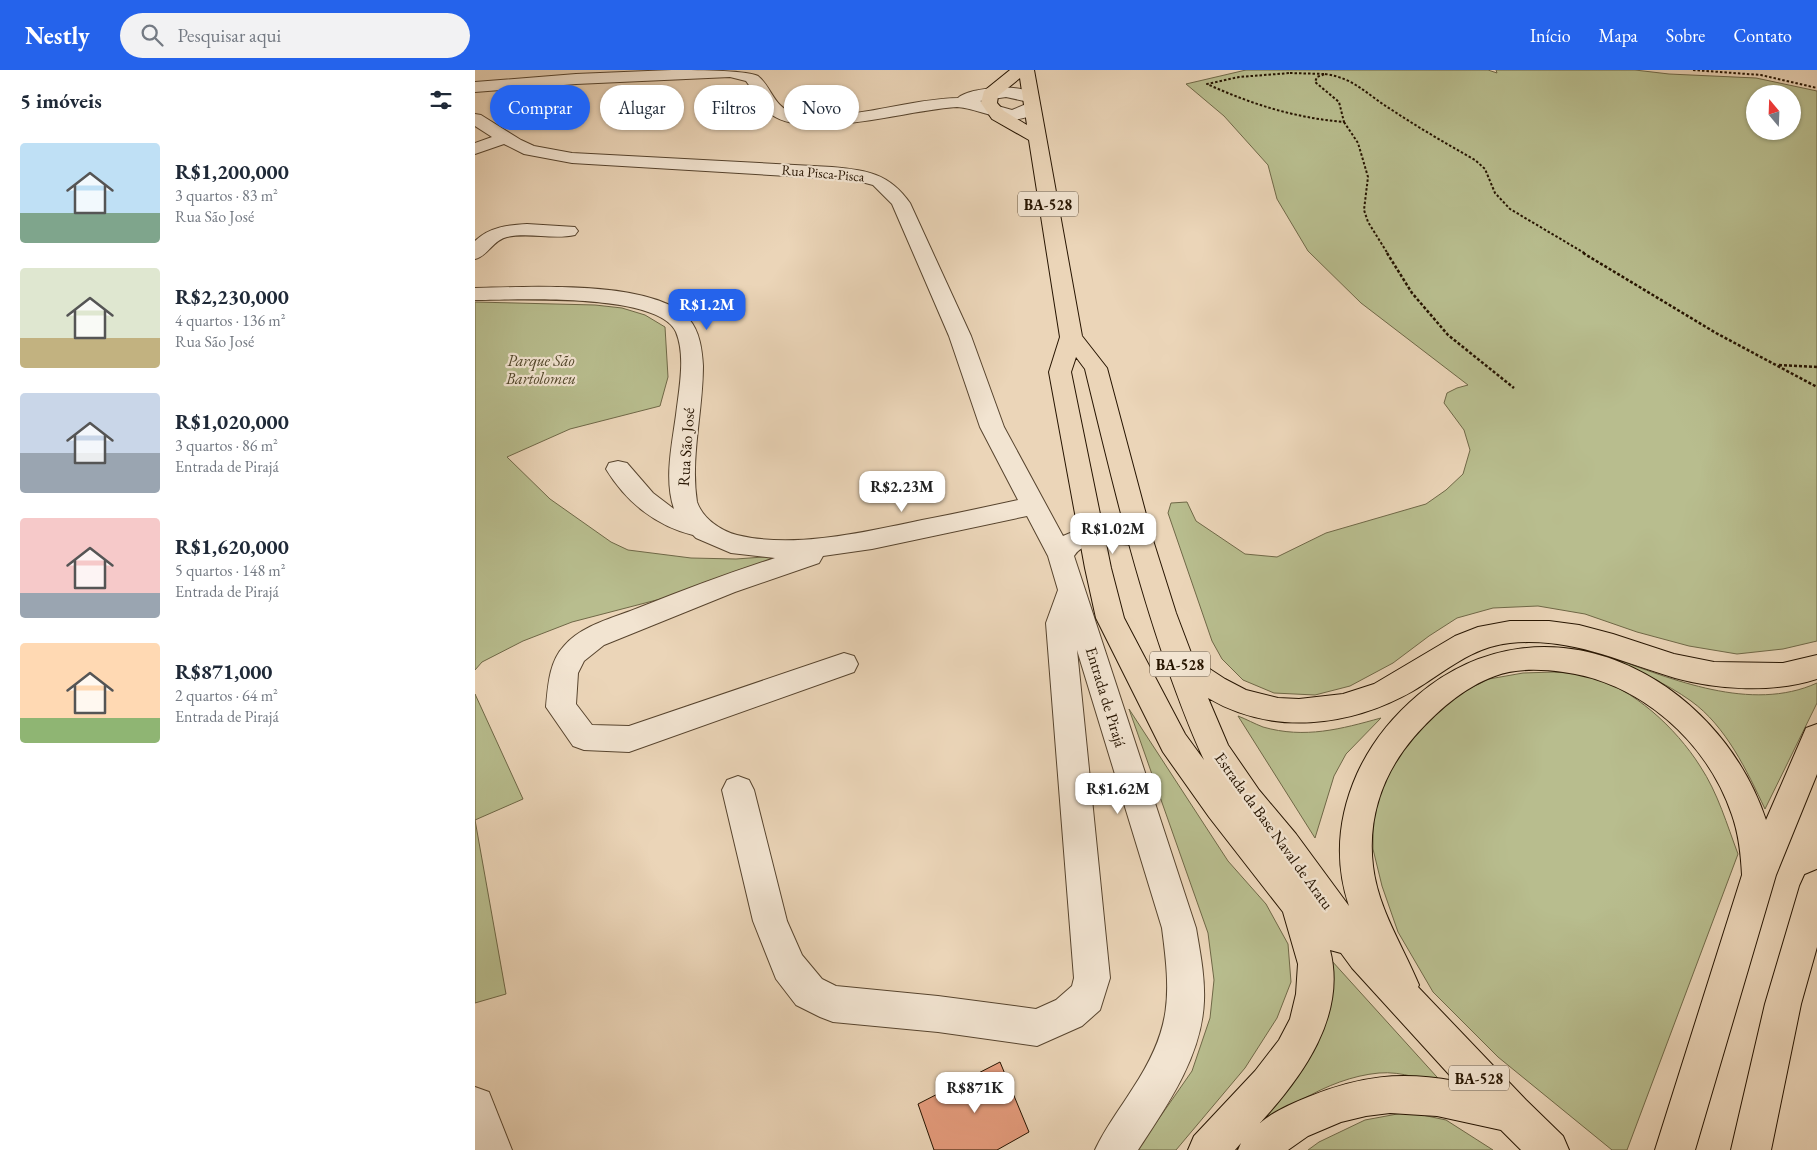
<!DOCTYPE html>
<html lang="pt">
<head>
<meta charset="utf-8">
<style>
	body { margin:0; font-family:"EB Garamond",serif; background:#f2f2f3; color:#1f2937; height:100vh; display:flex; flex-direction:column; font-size:19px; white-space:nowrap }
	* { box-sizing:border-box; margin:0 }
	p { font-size:16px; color:#747a83 }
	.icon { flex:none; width:28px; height:28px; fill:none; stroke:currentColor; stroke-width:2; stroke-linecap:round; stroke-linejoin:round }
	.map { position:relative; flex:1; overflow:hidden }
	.side { display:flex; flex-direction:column; background:#fff; width:475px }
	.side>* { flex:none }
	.hud { position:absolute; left:15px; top:15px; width:475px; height:45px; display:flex; gap:10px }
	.needle { width:32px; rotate:341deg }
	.controls { position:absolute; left:1271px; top:15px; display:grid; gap:10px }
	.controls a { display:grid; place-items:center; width:55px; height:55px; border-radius:50%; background:#fff; box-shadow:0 1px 4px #0004; font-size:25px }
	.price { position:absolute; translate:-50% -42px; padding:0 11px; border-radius:10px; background:#fff; color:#222; font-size:16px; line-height:32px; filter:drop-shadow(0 1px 2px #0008) }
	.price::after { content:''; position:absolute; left:50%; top:30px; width:15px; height:11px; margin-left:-8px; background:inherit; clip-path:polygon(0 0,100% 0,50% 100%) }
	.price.active { background:#2563eb; color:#fff }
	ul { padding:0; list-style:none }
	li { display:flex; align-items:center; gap:15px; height:125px; padding:0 20px }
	li span { display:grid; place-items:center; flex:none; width:140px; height:100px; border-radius:5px; color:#555 }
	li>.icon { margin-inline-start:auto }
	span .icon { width:60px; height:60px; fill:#fffc; stroke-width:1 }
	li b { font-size:21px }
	h2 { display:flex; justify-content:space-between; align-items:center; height:60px; padding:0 20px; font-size:21px }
	.chip { padding:0 18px; border-radius:22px; background:#fff; box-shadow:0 1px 4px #0004; font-size:18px; line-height:45px }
	.chip.active { background:#2563eb; color:#fff }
	header { display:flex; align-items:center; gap:30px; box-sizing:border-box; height:70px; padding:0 25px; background:#2563eb; color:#fff }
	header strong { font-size:24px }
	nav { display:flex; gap:28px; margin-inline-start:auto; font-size:18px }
	.search { width:350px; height:45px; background:#f2f2f3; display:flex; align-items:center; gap:12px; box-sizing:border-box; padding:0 18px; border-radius:28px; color:#747a83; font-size:19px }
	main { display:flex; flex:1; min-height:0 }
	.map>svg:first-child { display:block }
</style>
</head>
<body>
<header>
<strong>Nestly</strong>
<div class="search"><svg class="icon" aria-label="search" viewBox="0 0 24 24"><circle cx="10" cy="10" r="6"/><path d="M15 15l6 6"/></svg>Pesquisar aqui</div>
<nav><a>Início</a><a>Mapa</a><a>Sobre</a><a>Contato</a></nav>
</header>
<main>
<section class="side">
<h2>5 imóveis<svg class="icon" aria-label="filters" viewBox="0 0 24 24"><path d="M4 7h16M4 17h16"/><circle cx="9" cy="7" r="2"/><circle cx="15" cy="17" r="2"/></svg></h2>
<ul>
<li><span style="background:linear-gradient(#bfe0f5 70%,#7fa58c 0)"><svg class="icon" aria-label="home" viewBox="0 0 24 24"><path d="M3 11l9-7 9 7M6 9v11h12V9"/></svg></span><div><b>R$1,200,000</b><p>3 quartos · 83 m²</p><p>Rua São José</p></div></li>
<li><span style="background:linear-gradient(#dfe7d0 70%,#c2b280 0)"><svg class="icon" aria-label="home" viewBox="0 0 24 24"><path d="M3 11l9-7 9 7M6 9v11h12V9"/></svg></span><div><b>R$2,230,000</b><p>4 quartos · 136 m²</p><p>Rua São José</p></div></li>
<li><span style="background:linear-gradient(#c9d6e8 60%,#9aa5b1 0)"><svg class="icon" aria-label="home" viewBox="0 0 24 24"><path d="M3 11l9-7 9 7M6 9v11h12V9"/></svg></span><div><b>R$1,020,000</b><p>3 quartos · 86 m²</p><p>Entrada de Pirajá</p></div></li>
<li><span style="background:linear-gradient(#f6c9c9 75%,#9aa5b1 0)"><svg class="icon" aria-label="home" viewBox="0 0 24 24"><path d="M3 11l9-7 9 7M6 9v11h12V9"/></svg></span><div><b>R$1,620,000</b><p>5 quartos · 148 m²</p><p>Entrada de Pirajá</p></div></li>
<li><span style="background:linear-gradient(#ffd9b3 75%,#8fb573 0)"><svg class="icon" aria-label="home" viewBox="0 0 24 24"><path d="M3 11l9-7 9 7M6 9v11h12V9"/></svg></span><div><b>R$871,000</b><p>2 quartos · 64 m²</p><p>Entrada de Pirajá</p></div></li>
</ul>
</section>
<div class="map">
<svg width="1342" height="1080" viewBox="0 0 1342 1080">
	<rect width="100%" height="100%" fill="#ebd5b8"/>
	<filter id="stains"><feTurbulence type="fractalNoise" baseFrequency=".004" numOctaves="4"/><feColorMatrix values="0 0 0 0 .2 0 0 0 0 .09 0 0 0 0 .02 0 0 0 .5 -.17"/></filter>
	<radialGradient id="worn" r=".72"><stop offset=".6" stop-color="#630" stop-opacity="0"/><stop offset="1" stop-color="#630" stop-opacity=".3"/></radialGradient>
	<g fill="#b8bd8e" stroke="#6f6847" fill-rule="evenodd">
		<path d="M771,0H1013L1022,3L1021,0H1160L1194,4L1281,8L1342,21V571L1308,579L1262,584L1214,576L1162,562L1110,544L1063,536L1018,538L982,548L954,566L918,593L875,616L840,625L799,623L768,610L747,589L737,571L693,443L696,433L712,432L721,451L770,484L802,487L851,463L951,434L971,420L988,404L995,380L989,360L969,333L972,323L982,318L993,315L886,233L833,181L802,129L793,95L749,46L711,14ZM1280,24H1318V61H1280Z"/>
		<polygon points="0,232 120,235 147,238 170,245 190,257 193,307 185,336 95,359 32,387 75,429 136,472 153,480 216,488 261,489 302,486 301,492 220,520 97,552 48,571 7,592 0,600"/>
		<path d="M1135,587C1197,609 1276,643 1342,613V633L1290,739C1272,701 1251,656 1216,631C1191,613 1162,601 1135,587Z"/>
		<path d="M1079,602C1090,603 1103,603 1114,606C1158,618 1201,658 1225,696C1243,723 1252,755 1263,784L1152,1080H1137L1023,987L958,922L923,862L907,816L898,779V745L909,713L927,681L958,646L981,625L1014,609L1048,603Z"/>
		<polygon points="0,624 48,729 0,750 31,924 0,933"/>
		<polygon points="654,639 753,791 791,834 813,874 816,912 802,948 770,998 701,1080 662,1080 717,1001 735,948 739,910 733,863"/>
		<path d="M763,646C771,649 780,654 788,657C830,669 866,659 906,648L871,684L859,706L840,768Z"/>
		<path d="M847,880L971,1017C950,1010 927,1001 904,1003C850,1008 802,1044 762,1076Z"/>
		<polygon points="933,1042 971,1050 1018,1080 833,1080 844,1072 890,1050"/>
	</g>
	<polygon fill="#e59c7d" stroke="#261400" points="525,992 554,1062 522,1080 459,1080 443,1034"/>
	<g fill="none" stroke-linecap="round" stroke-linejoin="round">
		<defs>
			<g id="minor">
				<path d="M197,0C214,0 272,0 283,6C297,17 299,39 320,43C374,53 429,29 483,28C495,17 552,12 562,27L560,30L554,32L531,27L505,31L537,40L556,32L562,34L564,37C545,64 507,38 482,37C437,39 334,71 297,45C285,37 280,22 271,11L255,7L101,14L0,22V12L101,4Z"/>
				<path d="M0,44L6,45L46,70L59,76L97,83L357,97C391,100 414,103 435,133L496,266L529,357L588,466C615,453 645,452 673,460L677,467L673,474C654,479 612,464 599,486L721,858C725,882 730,906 729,931C727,986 692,1036 663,1080H620C630,1058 645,1039 658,1018C697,959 696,926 687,858L602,580L635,908L625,940L607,956L562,976L463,962L358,952L345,947L321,935L301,909L278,851L247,720L252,710L263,706L274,710L279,720L312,851L327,885L347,909L361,916L463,926L561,939L581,930L597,916L599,908L571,553L583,520L573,486L552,446L397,479L348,486L344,493L260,522L129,575L109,591L103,603L101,634L117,655L154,656L369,583L379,586L383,594L379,602L154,682L109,680L98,676L71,637C73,616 74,592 89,576C107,555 138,548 163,538C208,520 254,503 300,488L256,483L221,468L218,465C181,456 151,432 131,399L134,393L143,391L152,393L178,423L199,439C189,409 197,375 201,345C204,319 211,286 201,262C183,222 38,230 0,230V218C51,217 179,209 214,249C225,262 227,280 228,296C228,342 215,387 222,432C228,449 246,461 262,465C319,479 390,462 447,450C479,444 511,437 543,430L505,357L474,266L417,134L398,115L379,110L97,93L49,84L29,74L0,84V73L17,67L0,56Z"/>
				<path d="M52,154L100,157L103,161L100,165C78,170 54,162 32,167C18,170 13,186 0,189V171C14,157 33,155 52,154Z"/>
				<polygon points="0,1017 14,1022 37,1080 0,1080"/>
			</g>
			<path id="major" d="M535,0H559L607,266L632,298L677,467L701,543L718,588L750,609L771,620L803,628L824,629L868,624L899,614L980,566L1003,557L1035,551H1074L1104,555L1138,564L1199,584L1239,592L1308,593L1342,585V609C1299,623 1243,620 1200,608C1143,591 1096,567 1035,573C996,577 970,602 938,621C875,657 797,666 733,628L753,675L784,720L821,764L874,836C859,791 863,747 882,704C896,673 917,647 943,625C1071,517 1243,606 1291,750L1331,658L1342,654V704L1301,805L1220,1080H1180L1267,805C1266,785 1264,765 1257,745C1232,671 1165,612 1088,602C1066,599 1041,598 1020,606C989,617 961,642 939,667C908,703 892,748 898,796C903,839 928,876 944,915L943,917L1051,1030L1088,1066L1094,1080H1046L1026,1060L962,1046L915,1043L891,1046L866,1052L833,1066L813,1080H763L766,1073L760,1080H713L719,1066L780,1001L804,970L815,949L821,924L823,894L808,842L734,747L688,682L621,548L610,498L574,302L585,267L554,70L517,49L506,33L509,21ZM545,8L552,55L529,41L522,33L523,26ZM601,287L610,299C634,397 657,496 690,591C702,625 714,658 729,690L710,664L649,548L636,498L596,302ZM855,880L866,883L877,898L980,1011C925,1001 884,1006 833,1027C816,1034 799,1041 785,1053C827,1007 872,946 855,880Z"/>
			<polygon id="highway" points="1342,800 1342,877 1326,934 1296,1080 1256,1080 1290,934 1325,816 1330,805"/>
		</defs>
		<use href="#minor" stroke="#57442e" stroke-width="2"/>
		<use href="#major" stroke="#261400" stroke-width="2"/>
		<use href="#highway" stroke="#261400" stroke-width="2"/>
		<g stroke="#261400" stroke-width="2" stroke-dasharray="2.5 2" stroke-linecap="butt">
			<polyline points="1218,0 1286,5 1342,18"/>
			<path d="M815,3L850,4L842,7L840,12L864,32L869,52C820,48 776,34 732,14L764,7Z"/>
			<path d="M850,4C880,8 892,25 917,40C944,58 972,74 1000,90L1010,99L1020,123L1035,139L1111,184"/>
			<polyline points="869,52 883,73 893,107 889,140 893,152 913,184"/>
		</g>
		<g stroke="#261400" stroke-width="2.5" stroke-dasharray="3 2" stroke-linecap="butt">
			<polyline points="912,183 937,223 973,265 1039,318"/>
			<polyline points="1108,183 1241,263 1342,317"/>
			<polyline points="1304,295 1342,297"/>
		</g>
		<use href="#minor" fill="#f2e4d1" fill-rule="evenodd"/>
		<use href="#major" fill="#ebd5b8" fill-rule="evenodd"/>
		<use href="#highway" fill="#ebd5b8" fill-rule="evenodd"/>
	</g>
	<g text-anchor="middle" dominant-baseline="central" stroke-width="4.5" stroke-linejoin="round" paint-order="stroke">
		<g font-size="14" fill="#261400" stroke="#f2e4d1">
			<text transform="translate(348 103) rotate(5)">Rua Pisca-Pisca</text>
		</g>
		<g fill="#f2e4d1" stroke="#63523f" stroke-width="1">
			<rect x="543" y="121.5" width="60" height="25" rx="4"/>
			<rect x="675" y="581.5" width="60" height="25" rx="4"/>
			<rect x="974" y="995.5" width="60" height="25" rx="4"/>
		</g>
		<g font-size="15" font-weight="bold" fill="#261400">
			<text x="573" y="134">BA-528</text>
			<text x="705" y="594">BA-528</text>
			<text x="1004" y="1008">BA-528</text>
		</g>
		<g font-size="16" font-style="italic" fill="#52472b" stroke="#f2e4d1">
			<text x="66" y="290">Parque São<tspan x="66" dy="18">Bartolomeu</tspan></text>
		</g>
		<g font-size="16" fill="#261400" stroke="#f2e4d1">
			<text transform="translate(211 377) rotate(-86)">Rua São José</text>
			<text transform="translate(631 627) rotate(73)">Entrada de Pirajá</text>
			<text transform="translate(799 761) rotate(54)">Estrada da Base Naval de Aratu</text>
		</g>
	</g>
	<rect width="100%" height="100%" filter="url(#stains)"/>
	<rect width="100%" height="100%" fill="url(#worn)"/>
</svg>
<div class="controls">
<a><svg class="needle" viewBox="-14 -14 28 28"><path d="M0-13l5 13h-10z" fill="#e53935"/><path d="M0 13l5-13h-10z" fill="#747a83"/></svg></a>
</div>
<b class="price active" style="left:232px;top:261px">R$1.2M</b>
<b class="price" style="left:427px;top:443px">R$2.23M</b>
<b class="price" style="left:638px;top:485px">R$1.02M</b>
<b class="price" style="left:643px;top:745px">R$1.62M</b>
<b class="price" style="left:500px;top:1044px">R$871K</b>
<div class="hud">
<a class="chip active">Comprar</a>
<a class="chip">Alugar</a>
<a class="chip">Filtros</a>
<a class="chip">Novo</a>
</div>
</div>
</main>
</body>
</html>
